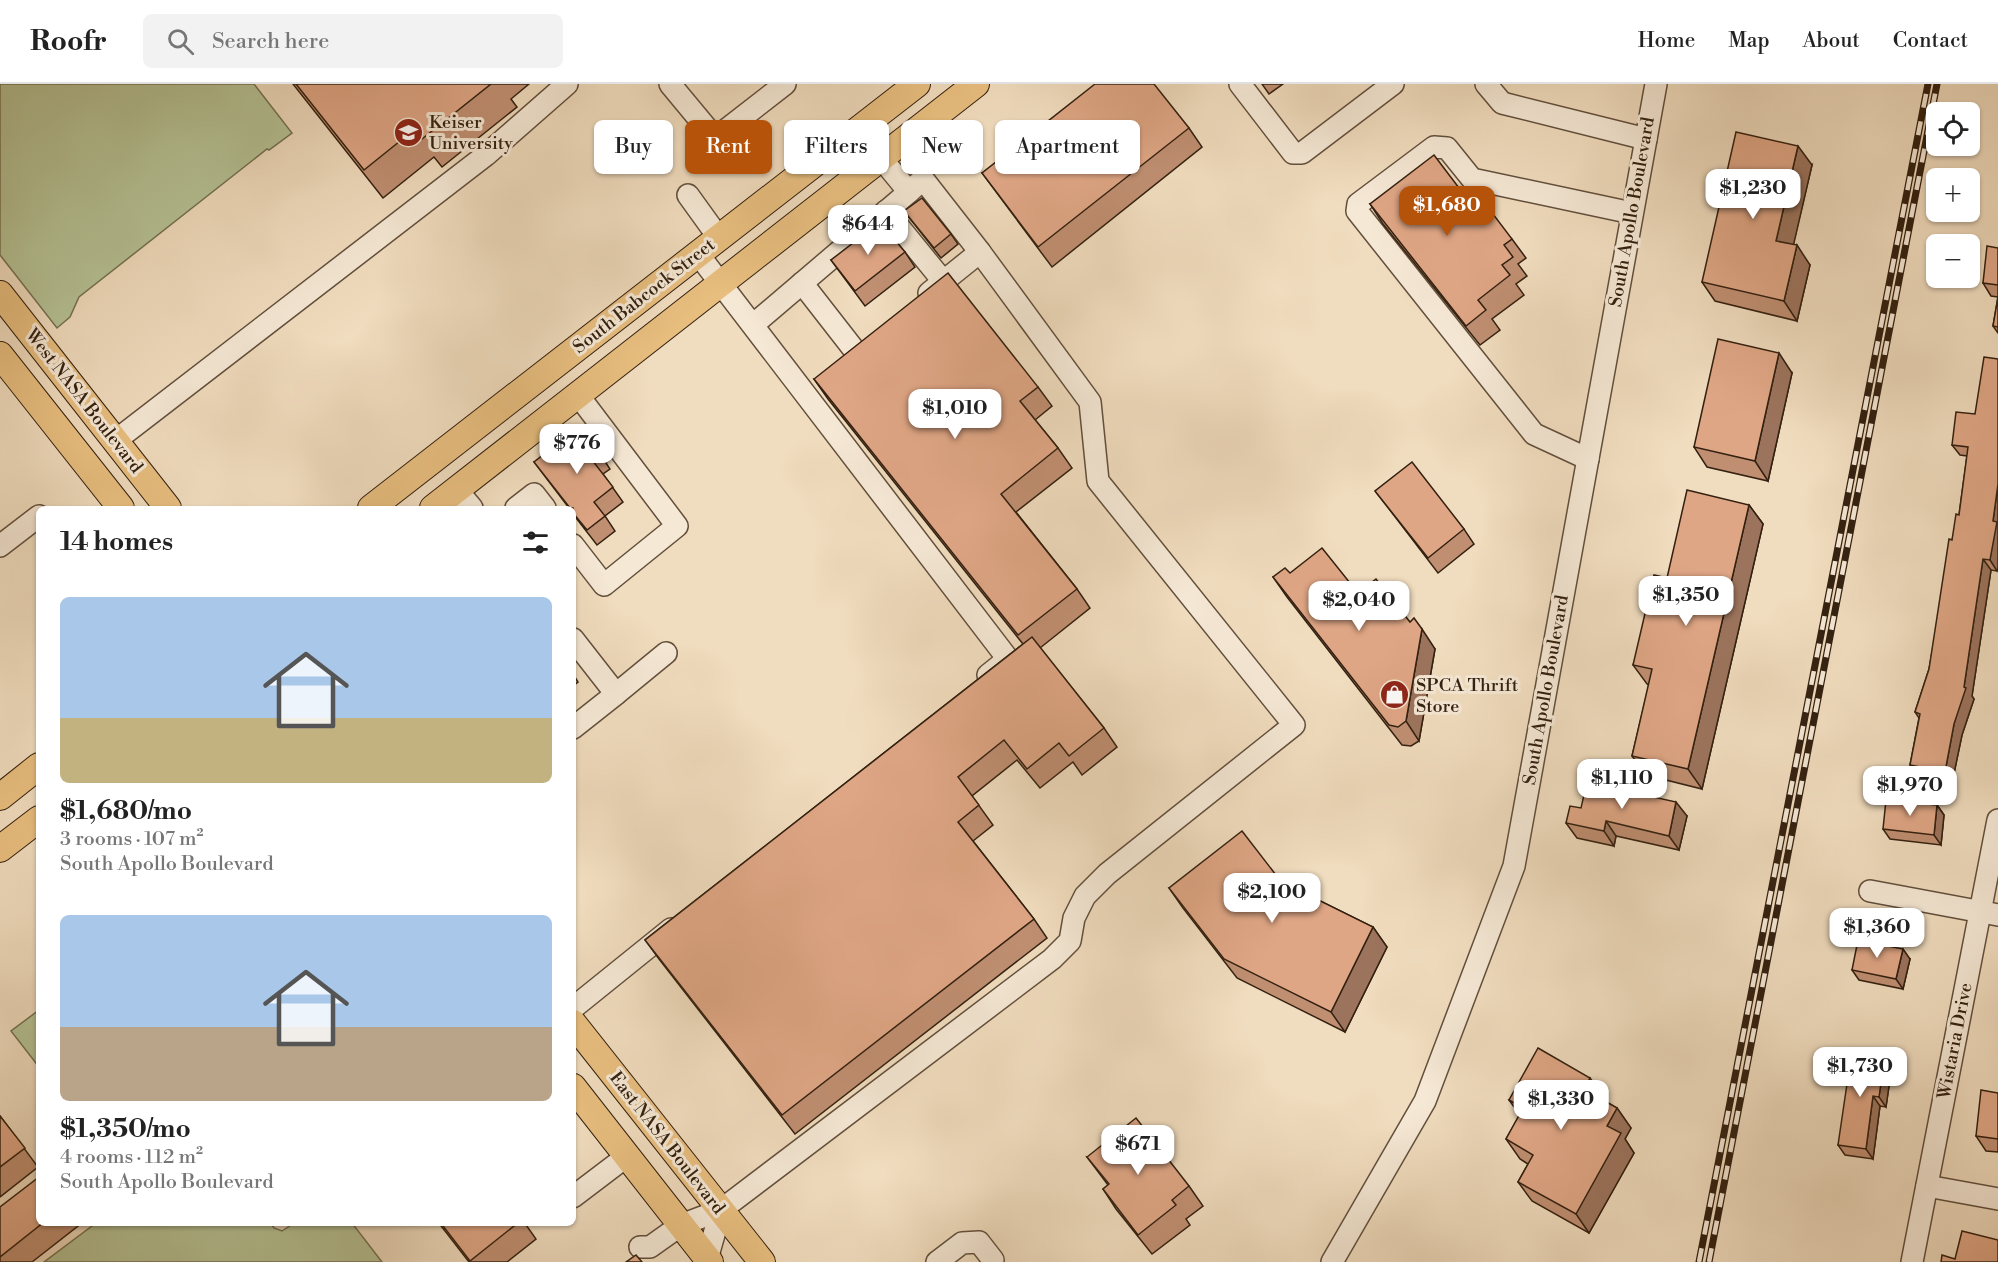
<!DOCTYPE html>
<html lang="en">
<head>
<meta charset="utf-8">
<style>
	body { margin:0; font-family:"Libre Bodoni",serif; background:#f2f2f2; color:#222; height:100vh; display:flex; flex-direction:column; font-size:22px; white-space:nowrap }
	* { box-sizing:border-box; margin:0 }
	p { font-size:20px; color:#767676 }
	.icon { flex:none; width:33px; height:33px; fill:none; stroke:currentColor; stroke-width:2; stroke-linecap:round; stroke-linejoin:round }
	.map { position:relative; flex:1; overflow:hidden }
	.panel { position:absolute; left:36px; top:422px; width:540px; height:720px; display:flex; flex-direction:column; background:#fff; border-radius:9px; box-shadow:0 2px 4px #0004 }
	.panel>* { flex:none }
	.banner { position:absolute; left:594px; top:36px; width:570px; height:54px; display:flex; gap:12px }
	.controls { position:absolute; left:1926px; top:18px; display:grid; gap:12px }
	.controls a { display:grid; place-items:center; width:54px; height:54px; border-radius:9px; background:#fff; box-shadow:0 2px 4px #0004; font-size:30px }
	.price { position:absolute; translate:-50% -51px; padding:0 14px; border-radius:12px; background:#fff; color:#222; font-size:20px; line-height:39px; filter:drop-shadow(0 2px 3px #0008) }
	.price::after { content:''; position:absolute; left:50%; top:36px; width:18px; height:14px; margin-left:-9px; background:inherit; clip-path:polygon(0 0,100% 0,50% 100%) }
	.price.selected { background:#b45309; color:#fff }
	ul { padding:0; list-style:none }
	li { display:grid; align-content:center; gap:12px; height:318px; padding:0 24px }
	li span { display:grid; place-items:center; height:186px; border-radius:9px; color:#555 }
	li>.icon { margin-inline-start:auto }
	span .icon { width:108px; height:108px; fill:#fffc; stroke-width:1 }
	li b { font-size:26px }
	h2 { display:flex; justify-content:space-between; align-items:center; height:72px; padding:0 24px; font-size:26px }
	.chip { padding:0 21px; border-radius:9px; background:#fff; box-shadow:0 2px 4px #0004; font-size:21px; line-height:54px }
	.chip.selected { background:#b45309; color:#fff }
	header { display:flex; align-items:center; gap:36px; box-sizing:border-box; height:84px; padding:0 30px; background:#fff; border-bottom:2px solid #e0e0e0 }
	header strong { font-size:28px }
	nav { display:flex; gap:33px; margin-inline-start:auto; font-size:21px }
	.search { width:420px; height:54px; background:#f2f2f2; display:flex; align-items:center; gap:15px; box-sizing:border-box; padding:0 21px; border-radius:9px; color:#767676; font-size:22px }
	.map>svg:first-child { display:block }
</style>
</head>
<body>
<header>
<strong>Roofr</strong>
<div class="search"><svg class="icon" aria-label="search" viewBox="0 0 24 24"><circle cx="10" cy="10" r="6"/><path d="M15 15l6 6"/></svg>Search here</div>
<nav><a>Home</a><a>Map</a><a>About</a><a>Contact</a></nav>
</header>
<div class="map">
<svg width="1998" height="1178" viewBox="0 0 1998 1178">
	<rect width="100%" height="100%" fill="#f0dcbe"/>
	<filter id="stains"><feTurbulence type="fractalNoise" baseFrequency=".00333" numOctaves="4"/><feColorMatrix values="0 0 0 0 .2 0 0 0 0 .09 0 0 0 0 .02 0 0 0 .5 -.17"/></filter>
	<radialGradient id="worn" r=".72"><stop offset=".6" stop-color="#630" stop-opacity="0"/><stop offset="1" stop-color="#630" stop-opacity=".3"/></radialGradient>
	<g fill="#b5c295" stroke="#747152" stroke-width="1.5">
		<polygon points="0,0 254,0 292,49 269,66 267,65 79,213 70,233 57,244 0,171"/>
		<polygon points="39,926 39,983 11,947"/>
		<polygon points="96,1139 270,1138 274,1144 282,1147 294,1139 352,1139 382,1178 44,1178"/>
	</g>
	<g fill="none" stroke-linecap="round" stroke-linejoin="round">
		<defs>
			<g id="minor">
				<polyline points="670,0 709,47 714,50 722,49 785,0"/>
				<polyline points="1240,0 1293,69 1302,69 1393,0"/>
				<polyline points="1486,0 1502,19 1646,55"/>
				<polyline points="688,111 719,154"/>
				<polyline points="886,127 943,197"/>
				<polyline points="698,170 1008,575 988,591"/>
				<polyline points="802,199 855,267"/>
				<polyline points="929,209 980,168"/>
				<polyline points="754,240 909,108 858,46"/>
				<polyline points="115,357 486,71 567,0"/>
				<polyline points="1588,375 1534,350 1357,127 1358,120 1434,63 1447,64 1472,95 1632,129"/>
				<polyline points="457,406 472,424"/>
				<polyline points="516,424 534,410 545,424"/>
				<polyline points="573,461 604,501 677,442 578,311"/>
				<polyline points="0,462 39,432"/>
				<polyline points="573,555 616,610 573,644"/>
				<polyline points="616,610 666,569"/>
				<polyline points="1870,807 1998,831"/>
				<polyline points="573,924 671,845"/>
				<polyline points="1927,1102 1998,1115"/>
				<polyline points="573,1113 627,1072"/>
				<polyline points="640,1163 650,1163 681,1141 721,1126 1052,875 1070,857 1074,834 1085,812 1107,790 1294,641 1098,397 1090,318 980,168 923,95 909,108"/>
				<polyline points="705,1178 707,1175 721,1126"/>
				<polyline points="937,1178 962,1159 979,1158 993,1176"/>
				<polyline points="1332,1178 1425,1017 1514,782 1656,0"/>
				<polyline points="1912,1178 1998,736"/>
			</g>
			<g id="major">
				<polyline points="0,210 168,424"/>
				<polyline points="0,271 121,424"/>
				<polyline points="371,424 917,0"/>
				<polyline points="433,424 976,0"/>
				<polyline points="0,713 39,682"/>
				<polyline points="0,765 39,735"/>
				<polyline points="573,939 762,1178"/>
				<polyline points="573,1003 710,1178"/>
			</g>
		</defs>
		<use href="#minor" stroke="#624f3c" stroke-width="24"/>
		<use href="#major" stroke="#332010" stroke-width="28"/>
		<use href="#minor" stroke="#f5e8d5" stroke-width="21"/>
		<use href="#major" stroke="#e8be7f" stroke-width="26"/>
		<defs>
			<g id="rail">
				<polyline points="1699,1178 1928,0"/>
				<polyline points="1709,1178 1937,0"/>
			</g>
		</defs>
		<use href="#rail" stroke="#332010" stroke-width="7"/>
		<use href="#rail" stroke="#f5e8d5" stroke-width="4.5" stroke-dasharray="14" stroke-linecap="butt"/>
	</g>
	<g fill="#c08f72" stroke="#332010" stroke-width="1.5">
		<polygon points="293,0 529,0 511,15 517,23 442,83 434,73 383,114"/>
		<polygon points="1262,0 1283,0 1269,10"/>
		<polygon points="1189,44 1202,63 1052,183 982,89"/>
		<polygon points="1812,81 1793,161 1810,181 1797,237 1715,217 1702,198"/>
		<polygon points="1370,120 1481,133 1512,155 1526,174 1518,180 1527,192 1516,200 1524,211 1492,235 1500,246 1480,261 1383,140"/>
		<polygon points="904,127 951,150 958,160 941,174"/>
		<polygon points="1998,164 1998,213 1991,212 1983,199"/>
		<polygon points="905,168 915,183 865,222 831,176"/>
		<polygon points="1998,213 1998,249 1993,242"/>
		<polygon points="1998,275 1998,484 1997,487 1991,486 1972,612 1974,615 1962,651 1952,699 1917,692 1910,681 1919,634 1915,628 1929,585 1952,456 1959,431 1967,372 1960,371 1952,361 1975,330"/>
		<polygon points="1792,289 1768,397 1707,383 1694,363"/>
		<polygon points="814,295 1038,303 1052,322 1035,336 1058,364 1072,384 1016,428 1077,505 1090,524 1040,564 1104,644 1117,663 1082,691 1073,678 1040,704 1017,676 972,712 993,741 973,757 1034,835 1047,854 795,1050 659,875 645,856 1023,560 828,315"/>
		<polygon points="598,362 609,376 606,379 610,385 603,390 623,418 605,432 615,447 597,461 573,430 573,424 569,424 534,378"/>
		<polygon points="1375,407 1464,445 1474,460 1438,489 1386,421"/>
		<polygon points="1749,421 1763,440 1702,705 1646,691 1632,672 1649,601 1647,600 1633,581 1667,494"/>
		<polygon points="1290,489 1358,509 1410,538 1435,565 1419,657 1411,662 1402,661 1287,513 1273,493"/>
		<polygon points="573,590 578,598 573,602"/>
		<polygon points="1937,721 1944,731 1941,761 1890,755 1883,745"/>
		<polygon points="1581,724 1687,732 1679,766 1616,752 1614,762 1577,754 1566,739"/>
		<polygon points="1169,804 1286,804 1298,806 1373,843 1387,863 1345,948 1237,894 1183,824"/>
		<polygon points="1910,875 1903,905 1859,896 1852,886"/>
		<polygon points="1885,971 1892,981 1886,1023 1880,1022 1873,1075 1845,1071 1838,1061"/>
		<polygon points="1998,1009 1998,1068 1986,1067 1976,1052"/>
		<polygon points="1604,1014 1603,1016 1617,1024 1631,1044 1625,1055 1634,1069 1589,1149 1532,1117 1518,1098 1528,1080 1520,1075 1506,1055 1520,1031 1509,1016"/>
		<polygon points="0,1032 38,1083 0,1113"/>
		<polygon points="1087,1073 1189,1102 1203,1122 1186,1135 1190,1141 1152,1170 1116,1125 1103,1105 1108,1101"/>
		<polygon points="0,1123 39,1138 75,1138 78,1142 32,1178 0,1178"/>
		<polygon points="438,1138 524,1138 536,1155 507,1178 469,1178"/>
	</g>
	<g fill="#9c745d" stroke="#332010" stroke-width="1.5">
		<polygon points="1798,62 1812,81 1790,176 1776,157"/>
		<polygon points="1797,161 1810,181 1797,237 1784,217"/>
		<polygon points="1779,269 1792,289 1768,397 1755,377"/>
		<polygon points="1998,400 1998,484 1997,487 1990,476 1993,437"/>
		<polygon points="1749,421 1763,440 1702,705 1688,685"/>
		<polygon points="1983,475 1991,486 1972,612 1974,615 1962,651 1952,699 1945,688 1954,640 1964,603"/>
		<polygon points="1422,545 1435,565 1419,657 1406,637"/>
		<polygon points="1676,718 1687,732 1679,766 1669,752"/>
		<polygon points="1937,721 1944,731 1941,761 1934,751"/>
		<polygon points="1606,737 1616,752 1614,762 1604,747"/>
		<polygon points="1373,843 1387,863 1345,948 1331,928"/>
		<polygon points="1903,865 1910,875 1903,905 1896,895"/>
		<polygon points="1885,971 1892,981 1886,1023 1879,1013"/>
		<polygon points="1590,994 1604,1014 1598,1025 1584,1005"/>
		<polygon points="1873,1012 1880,1022 1873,1075 1866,1065"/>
		<polygon points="1617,1024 1631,1044 1625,1055 1634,1069 1589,1149 1576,1130 1607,1042"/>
	</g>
	<g fill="#dfa685" stroke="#332010" stroke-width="1.5">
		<polygon points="296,0 491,0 422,55 415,45 364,86"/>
		<polygon points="1095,0 1154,0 1189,44 1038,163 982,89"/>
		<polygon points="1736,48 1798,62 1776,157 1797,161 1784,217 1702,198"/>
		<polygon points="1434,71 1481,133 1490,126 1512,155 1504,161 1513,173 1502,181 1510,191 1478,216 1486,226 1466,242 1370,120"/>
		<polygon points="922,114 951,150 934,164 904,127"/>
		<polygon points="880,138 905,168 855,207 831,176"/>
		<polygon points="1987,162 1998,164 1998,201 1983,199"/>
		<polygon points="948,189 1038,303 1020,317 1058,364 1001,410 1077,505 1018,551 814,295"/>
		<polygon points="1998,213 1998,243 1993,242"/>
		<polygon points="1718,255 1779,269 1755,377 1694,363"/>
		<polygon points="1984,273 1998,275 1998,400 1993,437 1997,438 1990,476 1983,475 1964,603 1966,604 1954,640 1945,688 1910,681 1920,630 1915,628 1929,585 1949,455 1952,456 1956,430 1959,431 1968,363 1952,361 1956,328 1975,330"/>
		<polygon points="582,341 598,362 595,364 600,370 592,376 613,403 594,418 605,432 587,446 573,429 573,424 570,424 534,378"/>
		<polygon points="1412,378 1464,445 1428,474 1375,407"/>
		<polygon points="1687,406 1749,421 1688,685 1632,672 1652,585 1633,581 1654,491 1667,494"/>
		<polygon points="1322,464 1358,509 1376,495 1410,538 1414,534 1422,545 1406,637 1398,643 1389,641 1273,493 1285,484 1290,489"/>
		<polygon points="1032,553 1104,644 1069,672 1059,659 1027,685 1004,656 958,693 979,721 958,738 1034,835 782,1031 645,856"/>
		<polygon points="1587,698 1676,718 1669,752 1606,737 1604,747 1566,739 1570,722 1581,724"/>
		<polygon points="1886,716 1937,721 1934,751 1883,745"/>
		<polygon points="1242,747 1286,804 1292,799 1298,806 1373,843 1331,928 1224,875 1169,804"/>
		<polygon points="1858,856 1903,865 1896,895 1852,886"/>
		<polygon points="1538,964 1590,994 1584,1005 1617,1024 1607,1042 1621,1049 1576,1130 1518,1098 1533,1071 1506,1055 1523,1024 1509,1016"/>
		<polygon points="1852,966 1885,971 1879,1013 1873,1012 1866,1065 1838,1061"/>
		<polygon points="1981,1006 1998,1009 1998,1055 1976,1052"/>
		<polygon points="0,1032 25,1064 0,1083"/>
		<polygon points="1136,1034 1189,1102 1172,1116 1176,1121 1138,1151 1103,1105 1109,1100 1087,1073"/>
		<polygon points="39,1093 39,1138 44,1138 0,1173 0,1123"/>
		<polygon points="440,1138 519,1138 470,1177"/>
		<polygon points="1962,1147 1998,1156 1998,1178 1941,1178 1942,1171 1955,1175"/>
		<polygon points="636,1171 642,1178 626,1178"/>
	</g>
	<defs>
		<symbol id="university-disc" viewBox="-11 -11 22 22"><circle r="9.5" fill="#8f2418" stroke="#f5e8d5"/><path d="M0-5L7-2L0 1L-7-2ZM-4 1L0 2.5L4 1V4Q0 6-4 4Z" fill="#fff"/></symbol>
		<symbol id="shop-disc" viewBox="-11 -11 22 22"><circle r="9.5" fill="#8f2418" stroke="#f5e8d5"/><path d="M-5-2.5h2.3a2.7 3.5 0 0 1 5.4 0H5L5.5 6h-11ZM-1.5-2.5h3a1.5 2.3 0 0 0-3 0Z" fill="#fff"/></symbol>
	</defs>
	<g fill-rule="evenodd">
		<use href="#university-disc" x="392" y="32" width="33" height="33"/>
		<use href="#shop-disc" x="1378" y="594" width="33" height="33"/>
	</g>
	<g text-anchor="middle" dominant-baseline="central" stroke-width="6" stroke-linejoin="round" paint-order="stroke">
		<g font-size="18" fill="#332010" stroke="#f5e8d5" text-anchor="start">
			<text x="429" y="38">Keiser<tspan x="429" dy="21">University</tspan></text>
			<text x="1416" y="601">SPCA Thrift<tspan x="1416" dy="21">Store</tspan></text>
		</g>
		<g font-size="18" fill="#332010" stroke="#f5e8d5">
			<text transform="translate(1632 128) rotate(-80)">South Apollo Boulevard</text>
			<text transform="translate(644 212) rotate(-38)">South Babcock Street</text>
			<text transform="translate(84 317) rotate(52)">West NASA Boulevard</text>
			<text transform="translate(1546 606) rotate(-80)">South Apollo Boulevard</text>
			<text transform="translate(1955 957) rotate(-79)">Wistaria Drive</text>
			<text transform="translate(667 1059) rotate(52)">East NASA Boulevard</text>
		</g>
	</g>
	<rect width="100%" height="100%" filter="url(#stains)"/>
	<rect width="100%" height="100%" fill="url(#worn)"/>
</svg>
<div class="controls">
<a><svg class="icon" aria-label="locate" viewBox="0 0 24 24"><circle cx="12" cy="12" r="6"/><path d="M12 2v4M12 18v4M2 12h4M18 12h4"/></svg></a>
<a>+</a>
<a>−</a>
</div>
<b class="price" style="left:1753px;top:136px">$1,230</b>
<b class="price selected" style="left:1447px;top:153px">$1,680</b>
<b class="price" style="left:868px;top:172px">$644</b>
<b class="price" style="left:955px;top:356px">$1,010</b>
<b class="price" style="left:577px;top:391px">$776</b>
<b class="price" style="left:1686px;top:543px">$1,350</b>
<b class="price" style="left:1359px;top:548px">$2,040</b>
<b class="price" style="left:1622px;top:726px">$1,110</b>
<b class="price" style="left:1910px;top:733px">$1,970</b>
<b class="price" style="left:1272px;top:840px">$2,100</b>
<b class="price" style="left:1877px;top:875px">$1,360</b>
<b class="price" style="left:1860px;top:1014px">$1,730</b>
<b class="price" style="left:1561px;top:1047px">$1,330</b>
<b class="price" style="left:1138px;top:1092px">$671</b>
<div class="banner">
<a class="chip">Buy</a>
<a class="chip selected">Rent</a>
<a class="chip">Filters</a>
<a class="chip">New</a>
<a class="chip">Apartment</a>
</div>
<section class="panel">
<h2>14 homes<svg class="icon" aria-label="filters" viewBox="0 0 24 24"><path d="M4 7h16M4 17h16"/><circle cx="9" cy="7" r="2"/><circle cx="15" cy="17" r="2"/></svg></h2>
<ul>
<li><span style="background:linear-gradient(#a9c7e8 65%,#c2b280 0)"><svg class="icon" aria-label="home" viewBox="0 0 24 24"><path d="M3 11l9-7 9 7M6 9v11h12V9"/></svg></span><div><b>$1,680/mo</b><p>3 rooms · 107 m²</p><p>South Apollo Boulevard</p></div></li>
<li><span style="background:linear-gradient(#a9c7e8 60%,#b9a48a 0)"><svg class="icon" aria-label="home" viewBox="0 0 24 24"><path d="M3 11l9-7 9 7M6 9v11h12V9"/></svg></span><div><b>$1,350/mo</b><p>4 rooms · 112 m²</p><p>South Apollo Boulevard</p></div></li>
</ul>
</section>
</div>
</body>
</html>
